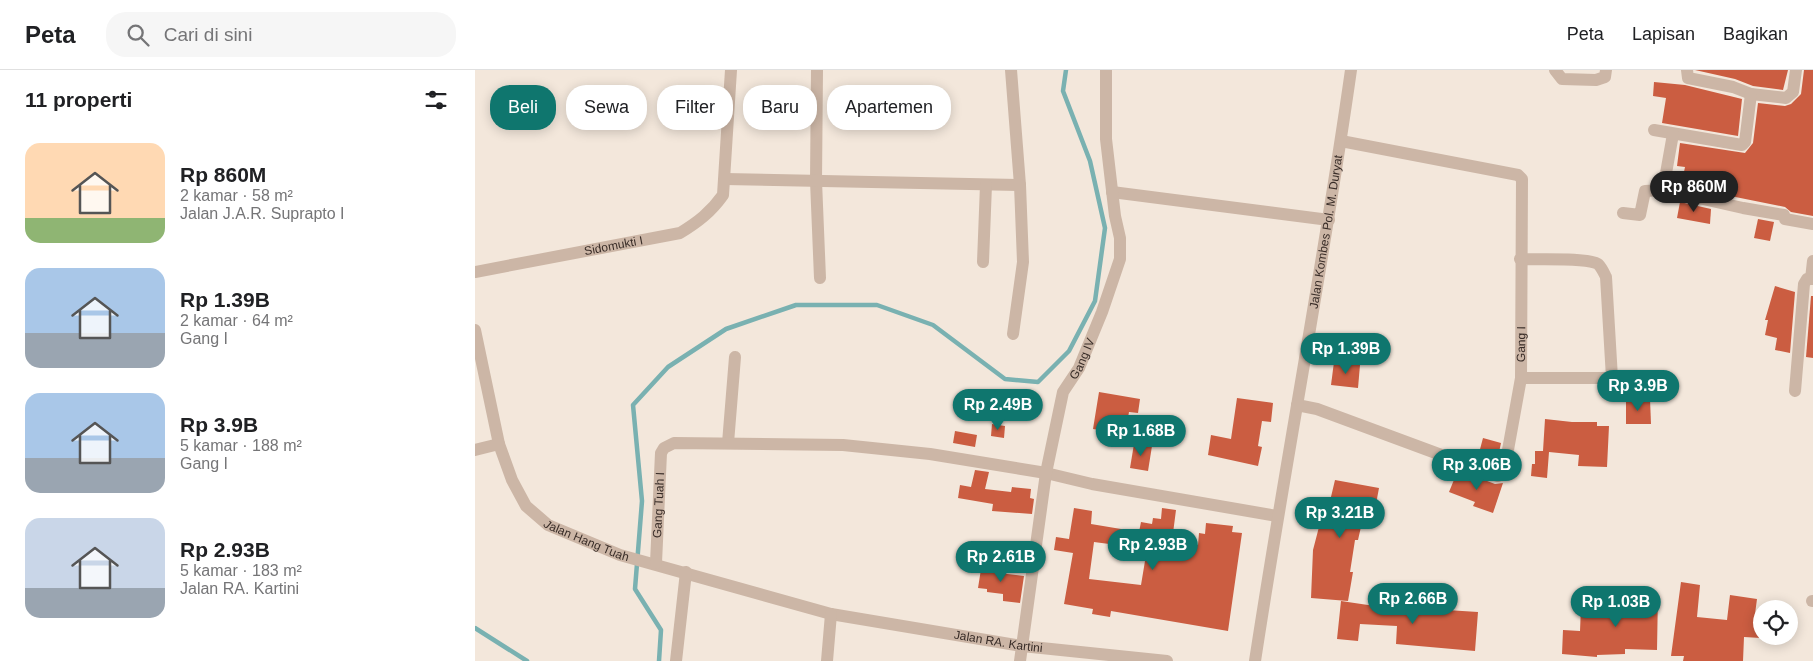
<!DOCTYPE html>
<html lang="id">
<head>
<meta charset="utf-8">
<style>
	body { margin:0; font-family:Helvetica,sans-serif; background:#f6f6f6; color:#202124; height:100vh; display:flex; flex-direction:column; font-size:19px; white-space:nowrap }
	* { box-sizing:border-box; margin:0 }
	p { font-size:16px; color:#757577 }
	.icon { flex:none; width:28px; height:28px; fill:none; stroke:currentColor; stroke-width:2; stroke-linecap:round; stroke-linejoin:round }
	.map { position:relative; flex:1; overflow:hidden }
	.side { display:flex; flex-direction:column; background:#fff; width:475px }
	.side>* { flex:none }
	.banner { position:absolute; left:15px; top:15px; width:475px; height:45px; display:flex; gap:10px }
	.controls { position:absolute; left:1278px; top:530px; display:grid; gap:10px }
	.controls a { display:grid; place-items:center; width:45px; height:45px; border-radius:50%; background:#fff; box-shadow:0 2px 12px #0003; font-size:25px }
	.price { position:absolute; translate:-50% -42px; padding:0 11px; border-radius:18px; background:#0f766e; color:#fff; font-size:16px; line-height:32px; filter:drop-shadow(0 1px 2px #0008) }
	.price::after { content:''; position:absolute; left:50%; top:30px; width:15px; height:11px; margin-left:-8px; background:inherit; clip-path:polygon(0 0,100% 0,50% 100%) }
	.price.current { background:#222; color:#fff }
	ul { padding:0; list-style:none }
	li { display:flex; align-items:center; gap:15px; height:125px; padding:0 25px }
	li span { display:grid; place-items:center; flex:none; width:140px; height:100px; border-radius:15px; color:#555 }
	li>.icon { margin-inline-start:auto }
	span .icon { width:60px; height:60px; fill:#fffc; stroke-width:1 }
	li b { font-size:21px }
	h2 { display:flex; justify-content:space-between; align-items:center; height:60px; padding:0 25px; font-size:21px }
	.pill { padding:0 18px; border-radius:20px; background:#fff; box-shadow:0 2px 12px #0003; font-size:18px; line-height:45px }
	.pill.current { background:#0f766e; color:#fff }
	header { display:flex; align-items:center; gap:30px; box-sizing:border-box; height:70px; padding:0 25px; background:#fff; border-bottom:1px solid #e0e0e0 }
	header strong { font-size:24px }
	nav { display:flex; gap:28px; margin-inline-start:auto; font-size:18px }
	.search { width:350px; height:45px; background:#f6f6f6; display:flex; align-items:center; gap:12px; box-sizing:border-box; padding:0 18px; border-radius:20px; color:#757577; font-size:19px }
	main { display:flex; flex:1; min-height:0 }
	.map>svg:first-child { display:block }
</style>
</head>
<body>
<header>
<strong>Peta</strong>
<div class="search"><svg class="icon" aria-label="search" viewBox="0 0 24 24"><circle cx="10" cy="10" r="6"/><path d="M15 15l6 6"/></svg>Cari di sini</div>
<nav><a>Peta</a><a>Lapisan</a><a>Bagikan</a></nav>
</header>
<main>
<section class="side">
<h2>11 properti<svg class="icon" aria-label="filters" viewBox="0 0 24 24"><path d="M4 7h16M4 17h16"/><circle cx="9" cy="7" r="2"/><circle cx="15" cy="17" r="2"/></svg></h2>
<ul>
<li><span style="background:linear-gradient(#ffd9b3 75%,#8fb573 0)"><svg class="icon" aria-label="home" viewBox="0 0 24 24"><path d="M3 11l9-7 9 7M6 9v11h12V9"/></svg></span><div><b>Rp 860M</b><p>2 kamar · 58 m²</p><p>Jalan J.A.R. Suprapto I</p></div></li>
<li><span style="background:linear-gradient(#a9c7e8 65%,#9aa5b1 0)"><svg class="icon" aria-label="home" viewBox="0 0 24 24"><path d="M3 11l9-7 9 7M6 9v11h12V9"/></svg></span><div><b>Rp 1.39B</b><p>2 kamar · 64 m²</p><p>Gang I</p></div></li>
<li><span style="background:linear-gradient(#a9c7e8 65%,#9aa5b1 0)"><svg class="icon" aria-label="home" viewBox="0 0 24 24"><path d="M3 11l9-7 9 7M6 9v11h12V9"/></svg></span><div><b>Rp 3.9B</b><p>5 kamar · 188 m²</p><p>Gang I</p></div></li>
<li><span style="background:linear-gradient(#c9d6e8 70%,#9aa5b1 0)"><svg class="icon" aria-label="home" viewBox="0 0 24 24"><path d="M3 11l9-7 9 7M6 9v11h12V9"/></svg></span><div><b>Rp 2.93B</b><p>5 kamar · 183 m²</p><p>Jalan RA. Kartini</p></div></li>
</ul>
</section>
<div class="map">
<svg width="1338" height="591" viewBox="0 0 1338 591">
	<rect width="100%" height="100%" fill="#f3e7db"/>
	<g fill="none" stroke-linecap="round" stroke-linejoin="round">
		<g stroke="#79b1b1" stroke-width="4.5">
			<polyline points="0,558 52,591"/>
			<polyline points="184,591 186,560 160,519 167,431 158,335 193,297 251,259 321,235 402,235 458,255 530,309 563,312 594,281 620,231 630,158 615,91 588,21 591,0"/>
		</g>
	</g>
	<g fill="#cb5d41" fill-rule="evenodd">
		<polygon points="1220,0 1313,0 1308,20 1278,16 1260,9"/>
		<polygon points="1329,0 1338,0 1338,146 1316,142 1310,137 1206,116 1210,97 1202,96 1205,73 1270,83 1278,73 1283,33 1310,36 1316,34 1326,24"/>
		<polygon points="1179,12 1210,15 1267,29 1263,66 1187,53 1191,28 1178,26"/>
		<polygon points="1205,132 1236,139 1235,154 1202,148"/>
		<polygon points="1283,149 1299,152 1295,171 1279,168"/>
		<polygon points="1300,216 1320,222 1315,283 1300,280 1302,268 1290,265 1293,250 1290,250"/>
		<polygon points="1336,226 1338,226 1338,288 1331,287"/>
		<polygon points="859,292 885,295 883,318 856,315"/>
		<polygon points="624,322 665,329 663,343 654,342 650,364 618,359"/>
		<polygon points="762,328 798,333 796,352 787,351 783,376 787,377 783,396 733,385 736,365 756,369"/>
		<polygon points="1175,329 1176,354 1151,354 1151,330"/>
		<polygon points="1070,349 1097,352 1122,352 1122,356 1134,356 1132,397 1103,396 1104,385 1074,382 1072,408 1056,406 1057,394 1060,394 1060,381 1068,381"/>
		<polygon points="517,354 530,356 529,368 516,366"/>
		<polygon points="480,361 502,365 500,377 478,373"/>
		<polygon points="1008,368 1026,373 1023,387 1004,383"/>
		<polygon points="659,374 677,376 673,401 655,398"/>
		<polygon points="500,400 514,402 510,419 536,422 537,417 556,419 555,428 559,429 557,444 517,441 518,434 483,428 485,415 496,417"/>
		<polygon points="983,400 1020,414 1028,413 1018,443 998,436 1000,432 974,422"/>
		<polygon points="860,410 904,418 898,450 888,448 883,470 880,470 875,502 878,502 873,531 836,528 838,480 851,430 855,431"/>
		<path d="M599,438L617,441L616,454L664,462L666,452L677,454L678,448L686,449L687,438L701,440L697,471L723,475L724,463L730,464L731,453L758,456L757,462L767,463L753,561L636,541L635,547L617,544L618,539L589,534L598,483L579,480L581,467L594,469ZM619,472L672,479L666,515L614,509Z"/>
		<polygon points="507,493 525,495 524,503 549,506 545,533 528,531 528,524 512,522 512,519 503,518"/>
		<polygon points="1206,512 1225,515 1222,547 1252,550 1255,525 1282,529 1280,544 1286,544 1286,568 1269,567 1268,591 1208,591 1209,586 1196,586"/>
		<polygon points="1145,522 1183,523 1182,580 1150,579 1150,584 1122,585 1122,587 1087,584 1088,560 1105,561 1106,537 1145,539"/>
		<polygon points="866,531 893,535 1003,542 1000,581 921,574 922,556 885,554 883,571 862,569"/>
	</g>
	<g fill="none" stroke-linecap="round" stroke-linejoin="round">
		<g stroke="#ccb6a6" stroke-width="12">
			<polyline points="342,0 341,111 345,208"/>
			<polyline points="536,0 545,115 548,192 538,264"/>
			<polyline points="1080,0 1087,9 1121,10 1130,7 1131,0"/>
			<polyline points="1212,0 1213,8 1258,17 1276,24 1311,28 1318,22 1321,0"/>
			<polyline points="1179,60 1267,75 1270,72 1276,24"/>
			<polyline points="250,109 545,115"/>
			<polyline points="1188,120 1198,64"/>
			<polyline points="637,122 854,150"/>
			<polyline points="1148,143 1165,145 1170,121 1188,120 1268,138 1309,145 1310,149 1338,154"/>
			<path d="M1045,189C1060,190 1112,187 1123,194C1127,198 1129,203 1131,207L1137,308H1046"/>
			<polyline points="508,192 511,115"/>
			<path id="s1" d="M0,202L205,163C223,152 236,142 248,125L256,0"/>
			<polyline points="1336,209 1338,191"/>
			<path id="s2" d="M0,260L24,374L37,410L51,436L73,455L145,485L356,544L547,576L692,591"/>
			<polyline points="1137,308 1190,310"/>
			<polyline points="1320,321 1329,214 1332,209 1338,209"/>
			<path id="s3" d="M822,335L842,339L1023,406L1029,402L1046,308L1047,109L1043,105L866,71"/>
			<polyline points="253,373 260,287"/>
			<polyline points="0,380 24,374"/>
			<path id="s4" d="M181,493L186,383L189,378L199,373L368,375L455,384L571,403L617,414L802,446"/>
			<polyline points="1337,531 1338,531"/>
			<polyline points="201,591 211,502"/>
			<polyline points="352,591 356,544"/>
			<path id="s5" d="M545,591L571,403L588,322L604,298L627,242L645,189V168L640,146L631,69V0"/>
			<path id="s6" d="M780,591C810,394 848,198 876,0"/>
		</g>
	</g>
	<g text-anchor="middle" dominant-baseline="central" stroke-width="4.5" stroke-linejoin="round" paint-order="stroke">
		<g font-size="12" fill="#382c27" stroke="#faf1e8">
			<text stroke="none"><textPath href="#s6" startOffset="435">Jalan Kombes Pol. M. Duryat</textPath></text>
			<text stroke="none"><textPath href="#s1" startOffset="141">Sidomukti I</textPath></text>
			<text stroke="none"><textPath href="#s3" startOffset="350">Gang I</textPath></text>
			<text stroke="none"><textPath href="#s5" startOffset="311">Gang IV</textPath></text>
			<text stroke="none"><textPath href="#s4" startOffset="58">Gang Tuah I</textPath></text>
			<text stroke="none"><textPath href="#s2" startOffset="255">Jalan Hang Tuah</textPath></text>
			<text stroke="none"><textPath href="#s2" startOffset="680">Jalan RA. Kartini</textPath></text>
		</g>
	</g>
</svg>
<div class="controls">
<a><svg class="icon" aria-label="locate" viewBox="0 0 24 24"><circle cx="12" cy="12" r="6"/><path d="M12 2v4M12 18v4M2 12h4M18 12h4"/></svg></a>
</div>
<b class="price current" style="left:1219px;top:143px">Rp 860M</b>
<b class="price" style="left:871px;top:305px">Rp 1.39B</b>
<b class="price" style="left:1163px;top:342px">Rp 3.9B</b>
<b class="price" style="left:523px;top:361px">Rp 2.49B</b>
<b class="price" style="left:666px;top:387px">Rp 1.68B</b>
<b class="price" style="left:1002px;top:421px">Rp 3.06B</b>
<b class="price" style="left:865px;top:469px">Rp 3.21B</b>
<b class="price" style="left:678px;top:501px">Rp 2.93B</b>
<b class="price" style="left:526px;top:513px">Rp 2.61B</b>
<b class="price" style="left:938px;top:555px">Rp 2.66B</b>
<b class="price" style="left:1141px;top:558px">Rp 1.03B</b>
<div class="banner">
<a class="pill current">Beli</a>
<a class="pill">Sewa</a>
<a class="pill">Filter</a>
<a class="pill">Baru</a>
<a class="pill">Apartemen</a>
</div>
</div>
</main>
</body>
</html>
